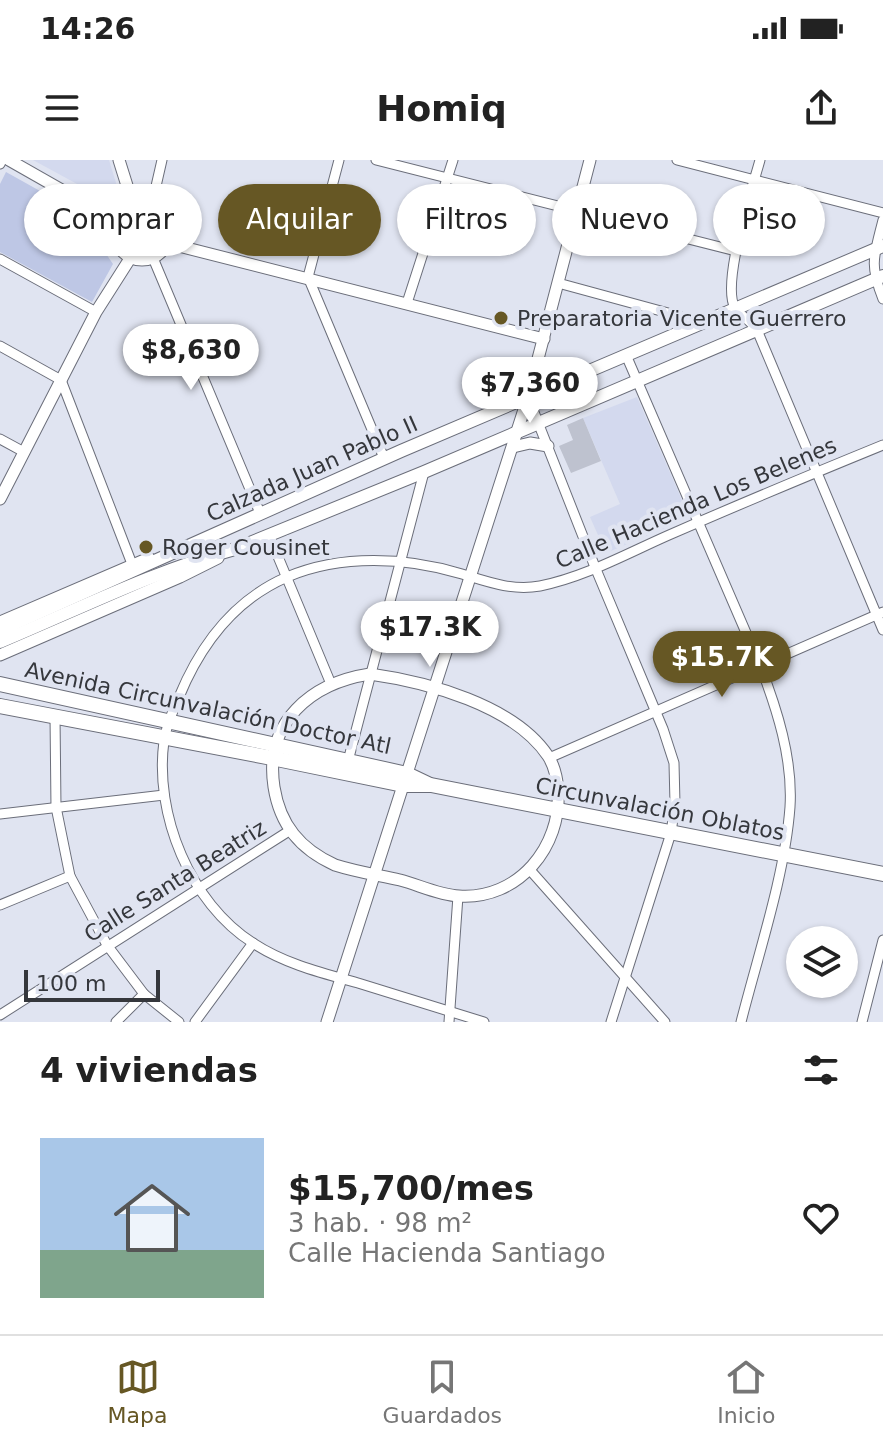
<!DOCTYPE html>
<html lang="es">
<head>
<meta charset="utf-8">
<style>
	body { margin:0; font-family:"DejaVu Sans",sans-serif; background:#f2f2f2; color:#222; height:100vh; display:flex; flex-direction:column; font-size:30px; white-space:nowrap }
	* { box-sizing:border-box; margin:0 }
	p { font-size:26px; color:#767676 }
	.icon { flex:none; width:44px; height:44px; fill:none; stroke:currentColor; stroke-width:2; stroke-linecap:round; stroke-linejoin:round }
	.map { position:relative; height:862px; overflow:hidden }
	.side { display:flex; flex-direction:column; background:#fff; flex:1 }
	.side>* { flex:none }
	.guide { position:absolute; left:24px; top:24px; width:836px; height:72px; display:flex; gap:16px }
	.buttons { position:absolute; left:786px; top:766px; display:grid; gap:16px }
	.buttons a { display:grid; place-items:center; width:72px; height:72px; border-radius:50%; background:#fff; box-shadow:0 2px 6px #0004; font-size:40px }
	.scale { position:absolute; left:24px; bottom:20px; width:136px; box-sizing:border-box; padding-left:8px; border:4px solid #35373c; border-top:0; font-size:22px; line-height:28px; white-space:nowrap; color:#35373c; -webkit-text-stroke:6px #e0e4f1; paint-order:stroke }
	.price { position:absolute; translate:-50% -68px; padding:0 18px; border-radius:28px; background:#fff; color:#222; font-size:26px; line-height:52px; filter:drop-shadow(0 2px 4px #0008) }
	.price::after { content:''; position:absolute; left:50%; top:48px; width:24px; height:18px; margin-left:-12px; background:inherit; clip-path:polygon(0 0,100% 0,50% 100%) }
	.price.active { background:#665724; color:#fff }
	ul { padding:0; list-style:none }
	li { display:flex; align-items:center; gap:24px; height:200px; padding:0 40px }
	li+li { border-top:2px solid #e0e0e0 }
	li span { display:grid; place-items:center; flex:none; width:224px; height:160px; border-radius:0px; color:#555 }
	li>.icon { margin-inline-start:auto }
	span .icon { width:96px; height:96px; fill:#fffc; stroke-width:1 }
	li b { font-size:34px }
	h2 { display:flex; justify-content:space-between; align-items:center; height:96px; padding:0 40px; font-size:34px }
	.tag { padding:0 28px; border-radius:36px; background:#fff; box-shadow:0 2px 6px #0004; font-size:28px; line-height:72px }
	.tag.active { background:#665724; color:#fff }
	.status { display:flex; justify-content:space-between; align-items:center; height:56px; padding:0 40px; background:#fff; direction:ltr }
	.status svg { height:22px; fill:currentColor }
	header { display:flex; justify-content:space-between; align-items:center; height:104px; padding:0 40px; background:#fff; font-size:36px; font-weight:800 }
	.tab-bar { display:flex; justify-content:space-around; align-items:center; height:112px; border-top:2px solid #e0e0e0; background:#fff; font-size:22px; color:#767676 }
	.tab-bar a { display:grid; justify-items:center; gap:4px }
	.tab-bar .active { color:#665724 }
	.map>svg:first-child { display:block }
</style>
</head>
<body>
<div class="status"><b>14:26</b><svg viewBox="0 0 49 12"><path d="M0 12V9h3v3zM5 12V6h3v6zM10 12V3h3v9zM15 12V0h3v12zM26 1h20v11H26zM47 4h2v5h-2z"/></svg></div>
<header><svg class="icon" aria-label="menu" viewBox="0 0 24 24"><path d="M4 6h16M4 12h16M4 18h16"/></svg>Homiq<svg class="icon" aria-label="share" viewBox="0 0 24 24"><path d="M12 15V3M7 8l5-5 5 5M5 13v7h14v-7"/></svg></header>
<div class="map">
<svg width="883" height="862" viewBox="0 0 883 862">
	<rect width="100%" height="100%" fill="#e0e4f1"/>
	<g fill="#d3d9ee">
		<polygon points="33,0 109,0 120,36 112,43"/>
		<polygon points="637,237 688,354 686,359 606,393 590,357 620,344 583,258"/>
	</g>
	<g fill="#bec7e5">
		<polygon points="6,12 101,65 102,88 113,104 92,142 0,92 0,24"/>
		<circle cx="142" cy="74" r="20"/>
	</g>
	<polygon fill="#bec2cf" points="583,258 601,301 571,313 559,286 573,280 567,265"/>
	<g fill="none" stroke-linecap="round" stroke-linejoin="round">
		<defs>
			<g id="minor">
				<polyline points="339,0 308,117 384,298"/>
				<polyline points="376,0 736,91"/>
				<polyline points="677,0 883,53"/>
				<path d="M760,0C752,29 721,124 735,148C740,155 751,161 757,170L883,470"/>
				<polyline points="0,4 2,0"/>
				<polyline points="151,48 162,0"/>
				<path d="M883,60C874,96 869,104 883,139"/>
				<polyline points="153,98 260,353"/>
				<polyline points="0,99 96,152"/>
				<polyline points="558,123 705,163"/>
				<polyline points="407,143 453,0"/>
				<polyline points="0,186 61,220 132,404"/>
				<path d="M626,195L760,505C777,549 793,599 790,647C785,715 758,795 741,862"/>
				<polyline points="528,237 595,407 663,569 674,603 675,644 671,673 611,862"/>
				<polyline points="0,279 24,292"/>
				<polyline points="269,375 331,524"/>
				<polyline points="55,556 56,647 70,716 107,785 144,834 179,862"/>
				<polyline points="549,598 883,452"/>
				<polyline points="348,601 424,312"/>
				<polyline points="0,654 164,635"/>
				<polyline points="530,710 665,862"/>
				<polyline points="0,745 70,716"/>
				<polyline points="0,855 289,671"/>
				<polyline points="116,862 144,834"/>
				<polyline points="195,862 253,783"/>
				<polyline points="449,862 458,736"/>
				<path d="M484,862C442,849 400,836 358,823C322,813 285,804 253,783C190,743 154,654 164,581C166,565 173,551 179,537C200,486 234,440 287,417C341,394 406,397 462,414C488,422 512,431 540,426C585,417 628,393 669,375C740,344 812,314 883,285"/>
				<polyline points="862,862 883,780"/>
			</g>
			<g id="tertiary">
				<polyline points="9,0 118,62"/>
				<polyline points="119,0 134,48"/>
				<circle cx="142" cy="73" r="27"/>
				<polyline points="167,83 544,179"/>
				<polyline points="513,287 530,283 548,286"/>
				<polyline points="0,339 96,152 131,97"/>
				<polyline points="0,462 149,398"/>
				<polyline points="0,495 180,417 218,398"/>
				<path d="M370,514C427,522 514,545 548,596C554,605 557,619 558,630C562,687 518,740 459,736C439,735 419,725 400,720C378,715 357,712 335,705C300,689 280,665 274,627C264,562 311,523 370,514Z"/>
				<polyline points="327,862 528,237 590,0"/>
			</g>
			<g id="secondary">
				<polyline points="0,470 401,291 883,86"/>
				<path d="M0,482C77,450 154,411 235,389L424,312L883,116"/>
			</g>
			<g id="primary">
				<polyline points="0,524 407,614 428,624"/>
				<polyline points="0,546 272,598 403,625 431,625 883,714"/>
			</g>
		</defs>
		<use href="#minor" stroke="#6b6e7a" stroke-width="11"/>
		<use href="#tertiary" stroke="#6b6e7a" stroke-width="13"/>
		<use href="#secondary" stroke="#6b6e7a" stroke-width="14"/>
		<use href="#primary" stroke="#6b6e7a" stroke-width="16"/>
		<use href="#minor" stroke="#fff" stroke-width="9"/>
		<use href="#tertiary" stroke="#fff" stroke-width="11"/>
		<use href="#secondary" stroke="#fff" stroke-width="12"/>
		<use href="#primary" stroke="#fff" stroke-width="14"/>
	</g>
	<g fill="#665724" stroke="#e0e4f1" stroke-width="3">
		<circle cx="501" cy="158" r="8"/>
		<circle cx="146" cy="387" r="8"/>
	</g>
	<g text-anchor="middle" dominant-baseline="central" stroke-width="8" stroke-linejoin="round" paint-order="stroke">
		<g font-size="22" fill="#35373c" stroke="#e0e4f1" text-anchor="start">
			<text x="517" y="158">Preparatoria Vicente Guerrero</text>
			<text x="162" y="387">Roger Cousinet</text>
		</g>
		<g font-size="22" fill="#35373c" stroke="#e0e4f1">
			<text transform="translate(312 309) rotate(-24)">Calzada Juan Pablo II</text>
			<text transform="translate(696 343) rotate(-23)">Calle Hacienda Los Belenes</text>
			<text transform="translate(208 548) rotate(12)">Avenida Circunvalación Doctor Atl</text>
			<text transform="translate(660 649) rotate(11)">Circunvalación Oblatos</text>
			<text transform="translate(175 721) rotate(-32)">Calle Santa Beatriz</text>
		</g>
	</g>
</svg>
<div class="buttons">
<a><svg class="icon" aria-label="layers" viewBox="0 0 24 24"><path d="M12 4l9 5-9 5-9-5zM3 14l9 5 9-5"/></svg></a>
</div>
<div class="scale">100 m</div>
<b class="price" style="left:191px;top:232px">$8,630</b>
<b class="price" style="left:530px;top:265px">$7,360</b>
<b class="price" style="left:430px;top:509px">$17.3K</b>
<b class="price active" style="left:722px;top:539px">$15.7K</b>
<div class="guide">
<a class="tag">Comprar</a>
<a class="tag active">Alquilar</a>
<a class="tag">Filtros</a>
<a class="tag">Nuevo</a>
<a class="tag">Piso</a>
</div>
</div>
<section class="side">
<h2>4 viviendas<svg class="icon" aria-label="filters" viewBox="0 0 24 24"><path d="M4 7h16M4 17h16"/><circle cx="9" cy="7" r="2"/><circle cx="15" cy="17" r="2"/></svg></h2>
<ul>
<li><span style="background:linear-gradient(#a9c7e8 70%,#7fa58c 0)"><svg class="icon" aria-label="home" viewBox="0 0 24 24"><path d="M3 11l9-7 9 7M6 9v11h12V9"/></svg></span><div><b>$15,700/mes</b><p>3 hab. · 98 m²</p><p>Calle Hacienda Santiago</p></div><svg class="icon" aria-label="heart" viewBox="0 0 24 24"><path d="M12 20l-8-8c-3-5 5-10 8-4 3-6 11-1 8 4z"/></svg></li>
</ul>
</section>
<nav class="tab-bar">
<a class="active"><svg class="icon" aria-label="map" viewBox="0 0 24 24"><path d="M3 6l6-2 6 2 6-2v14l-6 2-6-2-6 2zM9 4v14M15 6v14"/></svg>Mapa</a>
<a><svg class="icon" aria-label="saved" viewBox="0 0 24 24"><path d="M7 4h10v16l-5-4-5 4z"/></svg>Guardados</a>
<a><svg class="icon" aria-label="home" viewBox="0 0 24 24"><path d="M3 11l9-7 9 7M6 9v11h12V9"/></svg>Inicio</a>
</nav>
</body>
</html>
